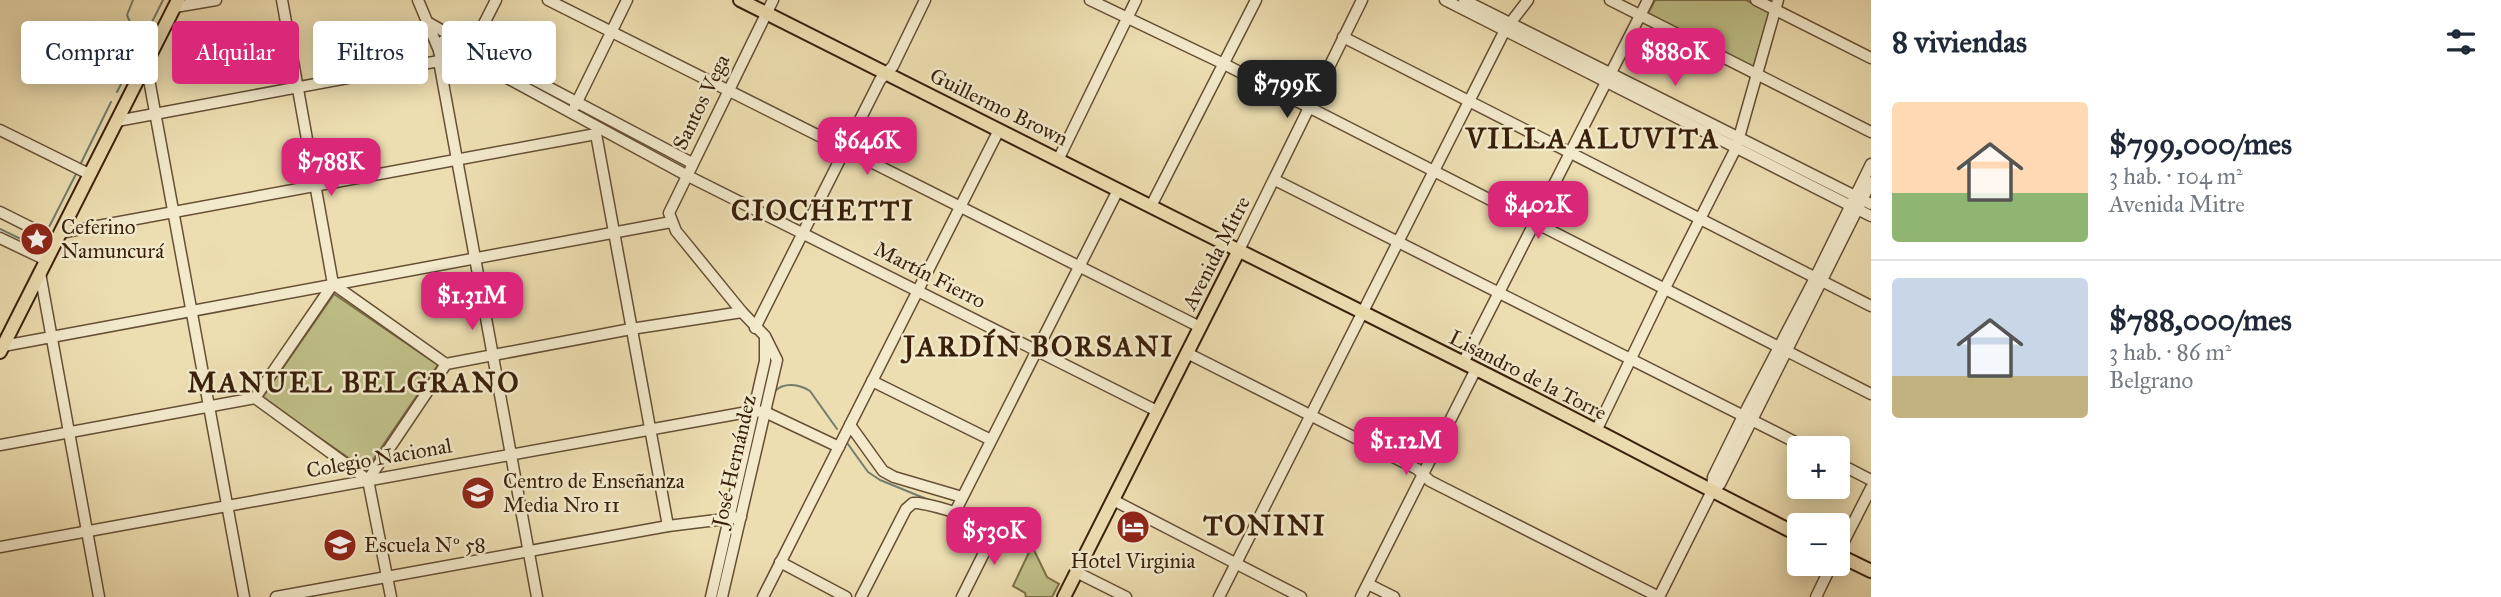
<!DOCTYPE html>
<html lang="es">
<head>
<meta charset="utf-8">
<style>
	body { margin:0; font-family:"IM FELL Great Primer",serif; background:#f2f2f3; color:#1f2937; height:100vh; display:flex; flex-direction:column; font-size:26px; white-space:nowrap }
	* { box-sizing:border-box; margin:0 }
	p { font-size:23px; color:#747a83 }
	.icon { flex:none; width:38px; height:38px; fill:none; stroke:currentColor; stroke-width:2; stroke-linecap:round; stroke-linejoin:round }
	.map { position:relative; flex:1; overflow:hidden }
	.panel { display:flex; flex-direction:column; background:#fff; width:630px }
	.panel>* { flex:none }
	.guide { position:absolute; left:21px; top:21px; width:665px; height:63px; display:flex; gap:14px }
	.controls { position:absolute; left:1787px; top:436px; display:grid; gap:14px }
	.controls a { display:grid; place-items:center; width:63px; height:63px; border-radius:7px; background:#fff; box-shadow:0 4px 18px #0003; font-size:35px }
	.price { position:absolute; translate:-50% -60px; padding:0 16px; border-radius:14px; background:#db2777; color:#fff; font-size:23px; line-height:46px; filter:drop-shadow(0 2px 4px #0008) }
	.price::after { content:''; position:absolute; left:50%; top:42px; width:21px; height:16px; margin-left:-10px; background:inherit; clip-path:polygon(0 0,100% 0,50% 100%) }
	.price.current { background:#222; color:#fff }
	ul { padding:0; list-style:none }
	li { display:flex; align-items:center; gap:21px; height:175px; padding:0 21px }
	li+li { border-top:2px solid #e0e1e3 }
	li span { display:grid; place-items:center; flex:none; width:196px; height:140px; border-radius:7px; color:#555 }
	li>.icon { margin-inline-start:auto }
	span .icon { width:84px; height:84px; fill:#fffc; stroke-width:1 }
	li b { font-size:30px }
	h2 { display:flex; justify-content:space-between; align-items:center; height:84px; padding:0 21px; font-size:30px }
	.chip { padding:0 24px; border-radius:7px; background:#fff; box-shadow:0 4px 18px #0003; font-size:24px; line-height:63px }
	.chip.current { background:#db2777; color:#fff }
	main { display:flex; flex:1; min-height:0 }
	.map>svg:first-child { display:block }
</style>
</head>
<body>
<main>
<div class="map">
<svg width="1871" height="597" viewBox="0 0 1871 597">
	<rect width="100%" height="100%" fill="#eddeb1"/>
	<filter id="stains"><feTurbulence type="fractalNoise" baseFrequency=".00286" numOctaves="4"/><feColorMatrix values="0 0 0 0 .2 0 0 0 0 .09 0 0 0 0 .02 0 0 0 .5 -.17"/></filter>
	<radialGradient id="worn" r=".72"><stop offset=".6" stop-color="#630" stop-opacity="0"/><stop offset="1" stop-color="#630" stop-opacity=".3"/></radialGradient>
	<g fill="#bfbf87" stroke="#7c6f48" stroke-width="2">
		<polygon points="1655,0 1746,0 1770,12 1754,69 1647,15"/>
		<polygon points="334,294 438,365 366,470 262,398"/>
		<polygon points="1032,546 1047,577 1059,584 1052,597 1026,597 1025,593 1013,586"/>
	</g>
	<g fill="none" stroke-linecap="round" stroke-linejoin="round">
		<g stroke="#737d6e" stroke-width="2">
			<polyline points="133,0 127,15 139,44"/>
			<polyline points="117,92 163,0"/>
			<polyline points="81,163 111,102"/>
			<polyline points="0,229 23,240 28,238 40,244 42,239"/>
			<polyline points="48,229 76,174"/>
			<path d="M775,391C784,382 799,384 810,391L837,429"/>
			<polyline points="845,440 868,472 880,480 929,500"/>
			<polyline points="971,513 1002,522"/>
			<polyline points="727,597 732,574"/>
		</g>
		<defs>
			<g id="minor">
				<polyline points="282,0 333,284 446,364 368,480 255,398 333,284"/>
				<polyline points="418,0 438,48"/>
				<polyline points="548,0 1200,327"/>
				<polyline points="1090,0 1224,64 1871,394"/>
				<polyline points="1445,0 1871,216"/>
				<polyline points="1464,0 1871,204"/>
				<polyline points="1610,0 1871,132"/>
				<polyline points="1756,0 1871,58"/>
				<polyline points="175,7 216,0"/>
				<polyline points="429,23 457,39"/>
				<polyline points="1343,37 1871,306"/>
				<circle cx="451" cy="50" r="12"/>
				<polyline points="461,41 692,163"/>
				<polyline points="469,53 496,0"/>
				<polyline points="463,54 686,175 1157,411"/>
				<polyline points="439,61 537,597"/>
				<polyline points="146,63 244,597"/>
				<polyline points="575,106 627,0"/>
				<polyline points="117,121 439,61"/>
				<polyline points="0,130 89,174"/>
				<polyline points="596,134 668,526"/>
				<polyline points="1059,158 1136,0"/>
				<polyline points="1275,180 1807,448"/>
				<polyline points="1151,206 1256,0"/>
				<polyline points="0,212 56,240"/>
				<polyline points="60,233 596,134"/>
				<polyline points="0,238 46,260"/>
				<polyline points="1238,252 1362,0"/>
				<polyline points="40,273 99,597"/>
				<polyline points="755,328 880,80 893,66 925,0"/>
				<polyline points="3,346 671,222"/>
				<polyline points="1187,353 1417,469 1430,481 1659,597"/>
				<polyline points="1463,363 1648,0"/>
				<polyline points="446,364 631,329 742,312"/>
				<polyline points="872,381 991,440"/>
				<polyline points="850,425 883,471 894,477 962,497"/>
				<polyline points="1596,431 1665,288 1736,148 1778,0"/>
				<polyline points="0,445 255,398"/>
				<polyline points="1838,463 1871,480"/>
				<polyline points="368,480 391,597"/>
				<polyline points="1712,491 1713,477 1743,416 1815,278 1871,164"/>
				<polyline points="1113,500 1301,597"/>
				<polyline points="954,514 1118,190"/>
				<polyline points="0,547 753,411 765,412 839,447"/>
				<polyline points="1838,553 1871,488"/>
				<polyline points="780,562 846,597"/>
				<polyline points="1076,572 1126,597"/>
				<polyline points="1368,584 1394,597"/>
				<polyline points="276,597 668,526 741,517"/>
				<polyline points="711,597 765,361 765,337"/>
				<polyline points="722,597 777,360 765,336 742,312 676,231 669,213 773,0"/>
				<polyline points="763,597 999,130"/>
				<path d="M861,597L906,509L913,503H918C937,506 979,518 993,531L992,537L962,597"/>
				<polyline points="1219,597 1505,30 1528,0"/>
				<polyline points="1361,597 1476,369"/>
				<polyline points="1659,597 1712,491 1720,484 1871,182"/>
				<polyline points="1816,597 1832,564"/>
			</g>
			<g id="major">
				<path d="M740,0C986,123 1230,247 1476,369C1584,423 1691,481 1799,535"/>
				<polyline points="0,352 178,0"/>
				<polyline points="1838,555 1871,571"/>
				<polyline points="1064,597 1238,252"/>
			</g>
		</defs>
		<use href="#minor" stroke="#664f34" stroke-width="13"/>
		<use href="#major" stroke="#391f0a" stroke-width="16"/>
		<use href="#minor" stroke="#f3eacc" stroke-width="10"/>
		<use href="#major" stroke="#eddeb1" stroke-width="12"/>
	</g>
	<defs>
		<symbol id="sight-disc" viewBox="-11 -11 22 22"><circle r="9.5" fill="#8f2418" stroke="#f3eacc"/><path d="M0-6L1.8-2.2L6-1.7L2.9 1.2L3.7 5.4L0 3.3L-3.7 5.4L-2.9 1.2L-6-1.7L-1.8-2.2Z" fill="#fff"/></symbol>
		<symbol id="school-disc" viewBox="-11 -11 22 22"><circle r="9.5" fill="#8f2418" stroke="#f3eacc"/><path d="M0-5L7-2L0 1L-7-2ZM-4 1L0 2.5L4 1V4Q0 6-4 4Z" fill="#fff"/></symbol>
		<symbol id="hotel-disc" viewBox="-11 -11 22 22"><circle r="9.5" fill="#8f2418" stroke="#f3eacc"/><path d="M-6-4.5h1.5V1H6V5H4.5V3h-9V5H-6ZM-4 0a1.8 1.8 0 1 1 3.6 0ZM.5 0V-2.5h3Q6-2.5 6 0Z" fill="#fff"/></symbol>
	</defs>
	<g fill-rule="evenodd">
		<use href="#sight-disc" x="18" y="220" width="38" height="38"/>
		<use href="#school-disc" x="459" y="474" width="38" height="38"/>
		<use href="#hotel-disc" x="1114" y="508" width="38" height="38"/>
		<use href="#school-disc" x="321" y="526" width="38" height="38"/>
	</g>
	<g text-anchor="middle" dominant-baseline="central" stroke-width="5" stroke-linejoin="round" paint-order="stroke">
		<g font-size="21" fill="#391f0a" stroke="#f3eacc">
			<text transform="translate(701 102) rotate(-64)">Santos Vega</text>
			<text transform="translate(999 107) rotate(26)">Guillermo Brown</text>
			<text transform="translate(1216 253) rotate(-63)">Avenida Mitre</text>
			<text transform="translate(930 275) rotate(27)">Martín Fierro</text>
			<text transform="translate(1528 375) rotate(27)">Lisandro de la Torre</text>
			<text transform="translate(379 458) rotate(-10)">Colegio Nacional</text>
			<text transform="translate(734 461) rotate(-77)">José Hernández</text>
		</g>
		<g font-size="21" fill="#391f0a" stroke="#f3eacc" text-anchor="start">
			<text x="61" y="227">Ceferino<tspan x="61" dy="24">Namuncurá</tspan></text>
			<text x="503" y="481">Centro de Enseñanza<tspan x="503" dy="24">Media Nro 11</tspan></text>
			<text x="364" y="545">Escuela Nº 58</text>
			<text x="1133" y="561" text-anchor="middle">Hotel Virginia</text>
		</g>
		<g font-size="28" font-weight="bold" letter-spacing="2" fill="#391f0a" stroke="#f3eacc">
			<text x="1593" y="138">VILLA ALUVITA</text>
			<text x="823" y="210">CIOCHETTI</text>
			<text x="1039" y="346">JARDÍN BORSANI</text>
			<text x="354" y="382">MANUEL BELGRANO</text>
			<text x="1265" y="525">TONINI</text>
		</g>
	</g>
	<rect width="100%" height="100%" filter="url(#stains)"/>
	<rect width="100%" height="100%" fill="url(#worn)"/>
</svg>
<div class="controls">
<a>+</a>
<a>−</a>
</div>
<b class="price" style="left:1675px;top:88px">$880K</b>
<b class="price current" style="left:1287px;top:120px">$799K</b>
<b class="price" style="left:867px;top:177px">$646K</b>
<b class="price" style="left:331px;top:198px">$788K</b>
<b class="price" style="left:1538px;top:241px">$402K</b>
<b class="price" style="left:472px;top:332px">$1.31M</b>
<b class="price" style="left:1406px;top:477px">$1.12M</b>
<b class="price" style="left:994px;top:567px">$530K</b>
<div class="guide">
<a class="chip">Comprar</a>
<a class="chip current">Alquilar</a>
<a class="chip">Filtros</a>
<a class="chip">Nuevo</a>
</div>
</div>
<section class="panel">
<h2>8 viviendas<svg class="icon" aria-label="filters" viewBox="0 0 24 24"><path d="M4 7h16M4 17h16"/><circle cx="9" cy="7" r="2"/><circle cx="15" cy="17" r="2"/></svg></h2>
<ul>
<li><span style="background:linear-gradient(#ffd9b3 65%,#8fb573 0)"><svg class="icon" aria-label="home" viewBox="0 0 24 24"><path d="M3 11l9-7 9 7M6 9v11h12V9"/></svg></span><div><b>$799,000/mes</b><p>3 hab. · 104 m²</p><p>Avenida Mitre</p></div></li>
<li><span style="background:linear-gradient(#c9d6e8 70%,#c2b280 0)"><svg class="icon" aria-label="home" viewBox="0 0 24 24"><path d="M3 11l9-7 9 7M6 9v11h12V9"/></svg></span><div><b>$788,000/mes</b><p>3 hab. · 86 m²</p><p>Belgrano</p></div></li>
</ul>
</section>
</main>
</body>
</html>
